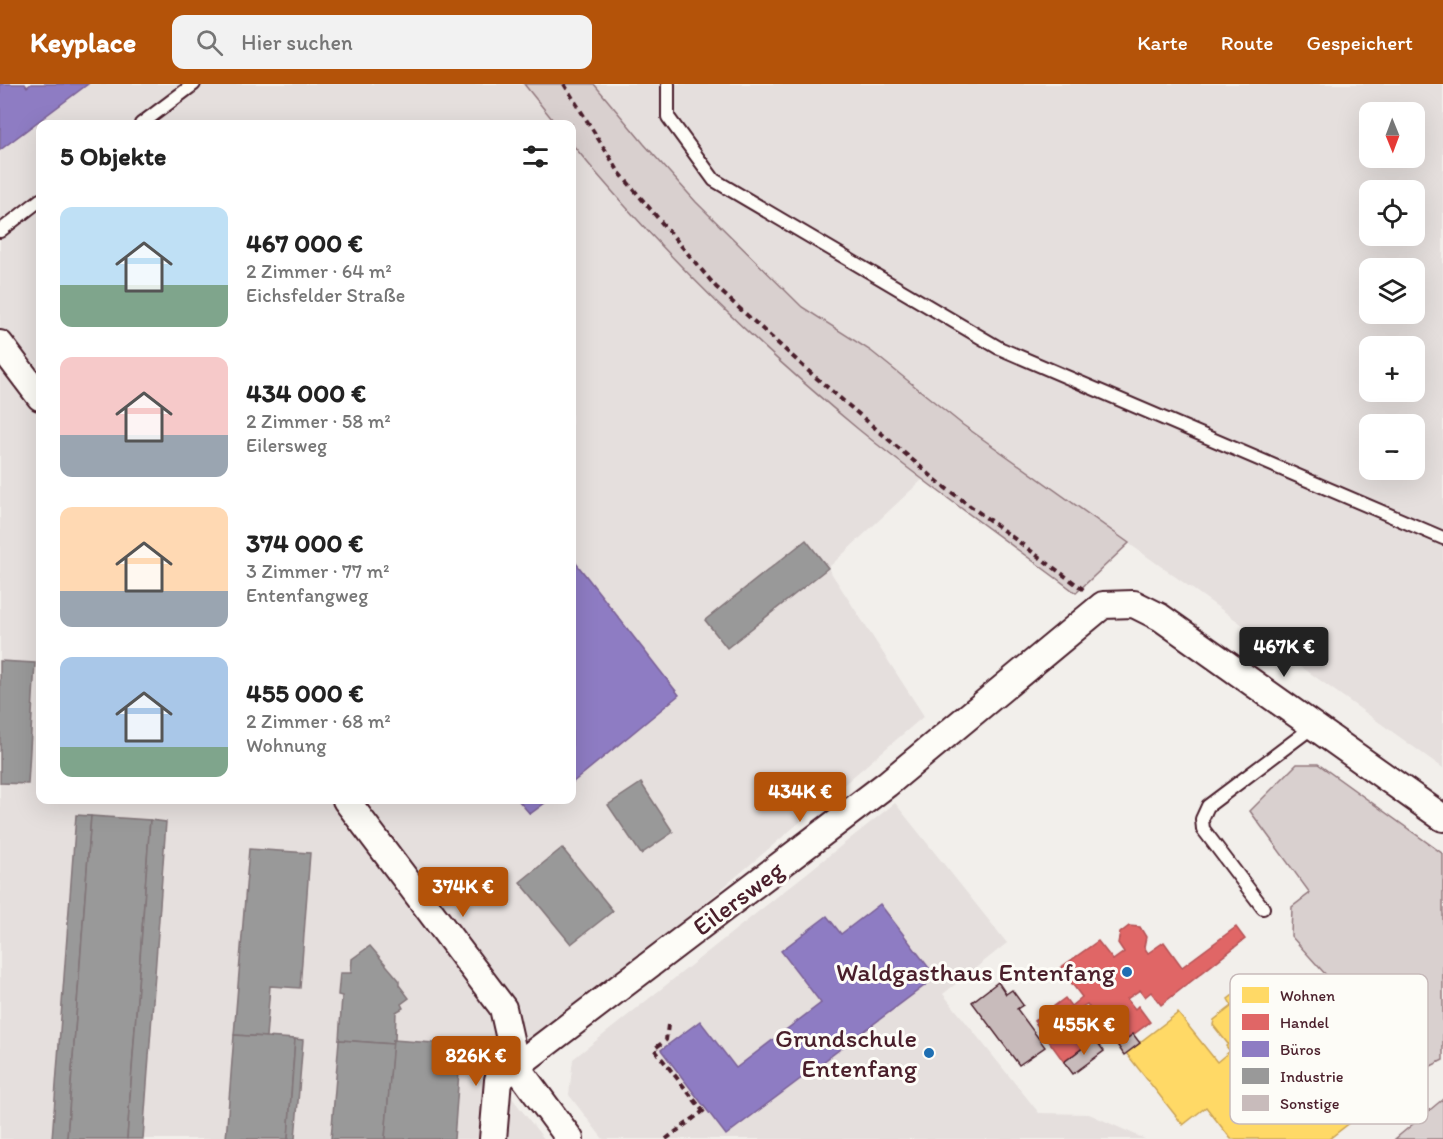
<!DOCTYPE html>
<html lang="de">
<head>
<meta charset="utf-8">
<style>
	body { margin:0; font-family:Itim,sans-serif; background:#f2f2f2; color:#222; height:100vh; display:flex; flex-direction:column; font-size:22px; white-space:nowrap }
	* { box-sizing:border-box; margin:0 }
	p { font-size:20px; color:#767676 }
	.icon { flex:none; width:33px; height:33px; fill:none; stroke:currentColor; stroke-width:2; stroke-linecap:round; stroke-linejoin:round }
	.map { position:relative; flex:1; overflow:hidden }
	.details { position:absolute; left:36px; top:36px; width:540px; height:684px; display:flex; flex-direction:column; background:#fff; border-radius:12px; box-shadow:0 6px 24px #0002 }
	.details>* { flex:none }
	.needle { width:39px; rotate:179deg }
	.tools { position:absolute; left:1359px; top:18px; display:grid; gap:12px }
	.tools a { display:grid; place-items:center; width:66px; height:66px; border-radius:12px; background:#fff; box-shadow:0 6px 24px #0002; font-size:30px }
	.price { position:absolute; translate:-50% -51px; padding:0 14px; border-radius:6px; background:#b45309; color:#fff; font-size:20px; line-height:39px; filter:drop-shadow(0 2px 3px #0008) }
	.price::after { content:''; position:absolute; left:50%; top:36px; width:18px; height:14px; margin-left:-9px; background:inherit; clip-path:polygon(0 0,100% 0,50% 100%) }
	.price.current { background:#222; color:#fff }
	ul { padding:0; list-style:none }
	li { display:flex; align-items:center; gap:18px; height:150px; padding:0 24px }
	li span { display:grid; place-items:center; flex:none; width:168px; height:120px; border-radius:12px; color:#555 }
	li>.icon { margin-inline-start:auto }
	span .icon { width:72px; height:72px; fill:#fffc; stroke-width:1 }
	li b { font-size:26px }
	h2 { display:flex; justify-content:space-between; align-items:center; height:72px; padding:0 24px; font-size:26px }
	header { display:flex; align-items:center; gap:36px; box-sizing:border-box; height:84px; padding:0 30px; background:#b45309; color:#fff }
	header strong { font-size:28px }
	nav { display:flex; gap:33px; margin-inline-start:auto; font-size:21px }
	.search { width:420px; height:54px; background:#f2f2f2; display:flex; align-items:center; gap:15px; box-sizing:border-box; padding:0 21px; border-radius:12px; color:#767676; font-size:22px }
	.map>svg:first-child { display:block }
</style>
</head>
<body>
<header>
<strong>Keyplace</strong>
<div class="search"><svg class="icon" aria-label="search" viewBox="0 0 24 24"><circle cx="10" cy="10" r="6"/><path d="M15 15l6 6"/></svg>Hier suchen</div>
<nav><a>Karte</a><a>Route</a><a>Gespeichert</a></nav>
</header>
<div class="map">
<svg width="1443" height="1055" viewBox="0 0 1443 1055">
	<rect width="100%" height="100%" fill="#f2efeb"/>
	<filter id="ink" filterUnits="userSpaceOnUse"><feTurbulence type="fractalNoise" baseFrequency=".0167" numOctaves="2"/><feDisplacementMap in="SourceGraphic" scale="12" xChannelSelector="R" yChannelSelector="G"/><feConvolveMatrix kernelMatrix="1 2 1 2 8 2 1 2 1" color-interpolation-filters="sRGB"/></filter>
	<g filter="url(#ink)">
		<g fill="#e5dfdd" fill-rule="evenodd">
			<polygon points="0,0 524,0 556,40 40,40 40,716 572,716 572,60 658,158 739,239 829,321 923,395 828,484 924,632 498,996 544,1055 0,1055"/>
			<path d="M594,0H1443V684L963,341L871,267L802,223L696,118L644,60ZM1370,28H1414V74H1370ZM1370,106H1414V152H1370ZM1370,184H1414V230H1370ZM1370,262H1414V308H1370ZM1370,340H1414V386H1370Z"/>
			<polygon points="895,719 1007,859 943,910 1039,1029 1089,1030 1145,1055 603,1055 569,1011 573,975"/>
		</g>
		<g fill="#d9d0cf" stroke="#92787d" stroke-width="1.5">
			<path d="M524,0H594L644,60L696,118L802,223L871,267L963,341L1129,459L1076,509C1003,454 928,402 858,345C754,259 657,164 572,60V40H556Z"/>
			<polygon points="1297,680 1318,680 1443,770 1443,976 1415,990 1291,852 1292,823 1310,809 1250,727"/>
			<polygon points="1443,1015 1443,1055 1395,1055"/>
		</g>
		<polygon fill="#ffd966" stroke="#c9a154" stroke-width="1.5" points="1265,896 1270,897 1289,921 1308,906 1330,934 1311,949 1315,954 1347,930 1362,949 1330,974 1369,1024 1329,1055 1231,1055 1206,1023 1183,1041 1126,969 1178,929 1217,978 1230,967 1226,962 1228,960 1213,941 1214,936 1232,922 1228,915 1241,905 1246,911"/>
		<path fill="#e06666" stroke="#b35154" stroke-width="1.5" fill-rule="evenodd" d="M1129,842L1140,843L1146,853L1144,863L1148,869L1164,858L1182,883L1236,843L1245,855L1161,921L1151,908L1145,913L1140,906L1127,915L1135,925L1138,922L1150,938L1118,962L1106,946L1110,943L1103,933L1087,944L1095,955L1064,978L1034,937L1065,914L1071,922L1082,913L1060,884L1098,857L1113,876L1124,868L1118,859L1120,849ZM1087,920L1093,929L1082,937L1075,928Z"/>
		<g fill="#8e7cc3" stroke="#7a6095" stroke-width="1.5">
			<polygon points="0,0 25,0 27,3 31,0 88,0 0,66"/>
			<polygon points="572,474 679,611 572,699"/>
			<polygon points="518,716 549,716 530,730"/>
			<polygon points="880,820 936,893 726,1051 661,966 700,937 736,984 821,919 781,867 827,832 841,850"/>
		</g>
		<g fill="#999" stroke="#817478" stroke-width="1.5">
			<polygon points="806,456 828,484 727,564 705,536"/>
			<polygon points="0,577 35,579 28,700 0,699"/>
			<polygon points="641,699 673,748 641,770 608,721"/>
			<polygon points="76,731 91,732 67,1055 52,1055"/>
			<polygon points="91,732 150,736 127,1055 67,1055"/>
			<polygon points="150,736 166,738 143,1055 127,1055"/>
			<polygon points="562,764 613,827 571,860 520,798"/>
			<polygon points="249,765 310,769 300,904 270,902 266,953 234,951"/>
			<polygon points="370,862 399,896 399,901 409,914 401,920 403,924 396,928 395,956 393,956 393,960 339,956 342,912 338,911 340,889 351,889 352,875"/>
			<polygon points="234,951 295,955 288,1055 226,1055"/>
			<polygon points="295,955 303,956 295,1055 288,1055"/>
			<polygon points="339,956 393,960 385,1055 331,1055"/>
			<polygon points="393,956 461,961 454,1055 385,1055"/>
		</g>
		<g fill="#c8bbbb" stroke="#4a1f2b" stroke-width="1.5">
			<polygon points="998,898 1006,910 1012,906 1023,921 1017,925 1045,963 1019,981 972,918"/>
			<polygon points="1133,950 1140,959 1124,971 1118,962"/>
			<polygon points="1095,955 1104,967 1073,990 1064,978"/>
		</g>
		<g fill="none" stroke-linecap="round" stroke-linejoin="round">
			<defs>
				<g id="lane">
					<polyline points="668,0 668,33 714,96 999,264 1443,454"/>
					<polyline points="141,40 194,0"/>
					<polyline points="0,147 40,116"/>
					<polyline points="1263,824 1203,745 1202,735 1208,722 1314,642"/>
				</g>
				<g id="street">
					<polyline points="0,260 40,313"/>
					<polyline points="346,716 503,924 516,982 570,1055"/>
					<polyline points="493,1055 498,996 887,700 1103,521 1134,520 1160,533 1443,734"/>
				</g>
			</defs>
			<use href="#lane" stroke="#4a1f2b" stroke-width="16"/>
			<use href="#street" stroke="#4a1f2b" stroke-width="30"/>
			<g stroke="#4a1f2b" stroke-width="4" stroke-dasharray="6 4.5" stroke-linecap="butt">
				<polyline points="564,0 619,88 716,203 813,291 943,402 1084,506"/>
				<polyline points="668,941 666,956 654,965 703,1027"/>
				<polyline points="666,1055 706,1025"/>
			</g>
			<use href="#lane" stroke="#fdfcf7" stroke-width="12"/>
			<use href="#street" stroke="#fdfcf7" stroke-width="26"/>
		</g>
	</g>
	<g fill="#1f6fb2" stroke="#fdfcf7" stroke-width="2">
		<circle cx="1127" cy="888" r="6"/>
		<circle cx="929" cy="969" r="6"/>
	</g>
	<g text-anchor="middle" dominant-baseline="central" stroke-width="6" stroke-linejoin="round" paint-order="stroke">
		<g font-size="26" fill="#4a1f2b" stroke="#fdfcf7">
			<text transform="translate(738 814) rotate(-37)">Eilersweg</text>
		</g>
		<g font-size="26" fill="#4a1f2b" stroke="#fdfcf7" text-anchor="end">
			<text x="1115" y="888">Waldgasthaus Entenfang</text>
			<text x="917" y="954">Grundschule<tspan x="917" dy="30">Entenfang</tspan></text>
		</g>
	</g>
	<rect x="1230" y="890" width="198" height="150" rx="9" fill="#fdfcf7" stroke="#c7baba" stroke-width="1.5"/>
	<rect x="1242" y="903" width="27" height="16" fill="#ffd966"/>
	<rect x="1242" y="930" width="27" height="16" fill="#e06666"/>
	<rect x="1242" y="957" width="27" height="16" fill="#8e7cc3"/>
	<rect x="1242" y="984" width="27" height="16" fill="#999"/>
	<rect x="1242" y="1011" width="27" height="16" fill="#c8bbbb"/>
	<g font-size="16" fill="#4a1f2b">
		<text x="1280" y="917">Wohnen</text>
		<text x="1280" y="944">Handel</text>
		<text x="1280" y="971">Büros</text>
		<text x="1280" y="998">Industrie</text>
		<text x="1280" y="1025">Sonstige</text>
	</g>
</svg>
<div class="tools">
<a><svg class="needle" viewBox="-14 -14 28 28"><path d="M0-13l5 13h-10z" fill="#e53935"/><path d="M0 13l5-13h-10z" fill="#767676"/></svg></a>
<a><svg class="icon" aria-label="locate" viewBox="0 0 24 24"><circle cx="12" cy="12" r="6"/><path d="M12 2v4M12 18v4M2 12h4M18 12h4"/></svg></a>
<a><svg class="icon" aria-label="layers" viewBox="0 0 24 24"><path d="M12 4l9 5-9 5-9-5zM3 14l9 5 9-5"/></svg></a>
<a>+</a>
<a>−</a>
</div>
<b class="price current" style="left:1284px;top:594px">467K €</b>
<b class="price" style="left:800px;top:739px">434K €</b>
<b class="price" style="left:463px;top:834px">374K €</b>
<b class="price" style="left:1084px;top:972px">455K €</b>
<b class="price" style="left:476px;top:1003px">826K €</b>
<section class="details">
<h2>5 Objekte<svg class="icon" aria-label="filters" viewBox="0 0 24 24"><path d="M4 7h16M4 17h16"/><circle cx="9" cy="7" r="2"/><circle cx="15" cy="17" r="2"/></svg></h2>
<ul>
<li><span style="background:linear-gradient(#bfe0f5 65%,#7fa58c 0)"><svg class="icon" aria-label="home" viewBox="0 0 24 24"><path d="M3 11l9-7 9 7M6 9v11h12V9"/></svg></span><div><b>467 000 €</b><p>2 Zimmer · 64 m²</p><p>Eichsfelder Straße</p></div></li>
<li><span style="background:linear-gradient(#f6c9c9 65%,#9aa5b1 0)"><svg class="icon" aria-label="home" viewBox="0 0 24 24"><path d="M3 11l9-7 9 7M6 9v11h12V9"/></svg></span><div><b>434 000 €</b><p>2 Zimmer · 58 m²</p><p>Eilersweg</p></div></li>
<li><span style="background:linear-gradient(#ffd9b3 70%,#9aa5b1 0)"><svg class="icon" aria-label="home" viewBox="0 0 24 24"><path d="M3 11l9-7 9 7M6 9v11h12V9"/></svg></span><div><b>374 000 €</b><p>3 Zimmer · 77 m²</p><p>Entenfangweg</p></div></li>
<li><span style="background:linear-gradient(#a9c7e8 75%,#7fa58c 0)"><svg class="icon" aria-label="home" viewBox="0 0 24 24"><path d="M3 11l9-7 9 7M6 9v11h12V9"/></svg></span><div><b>455 000 €</b><p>2 Zimmer · 68 m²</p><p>Wohnung</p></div></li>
</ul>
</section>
</div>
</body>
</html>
